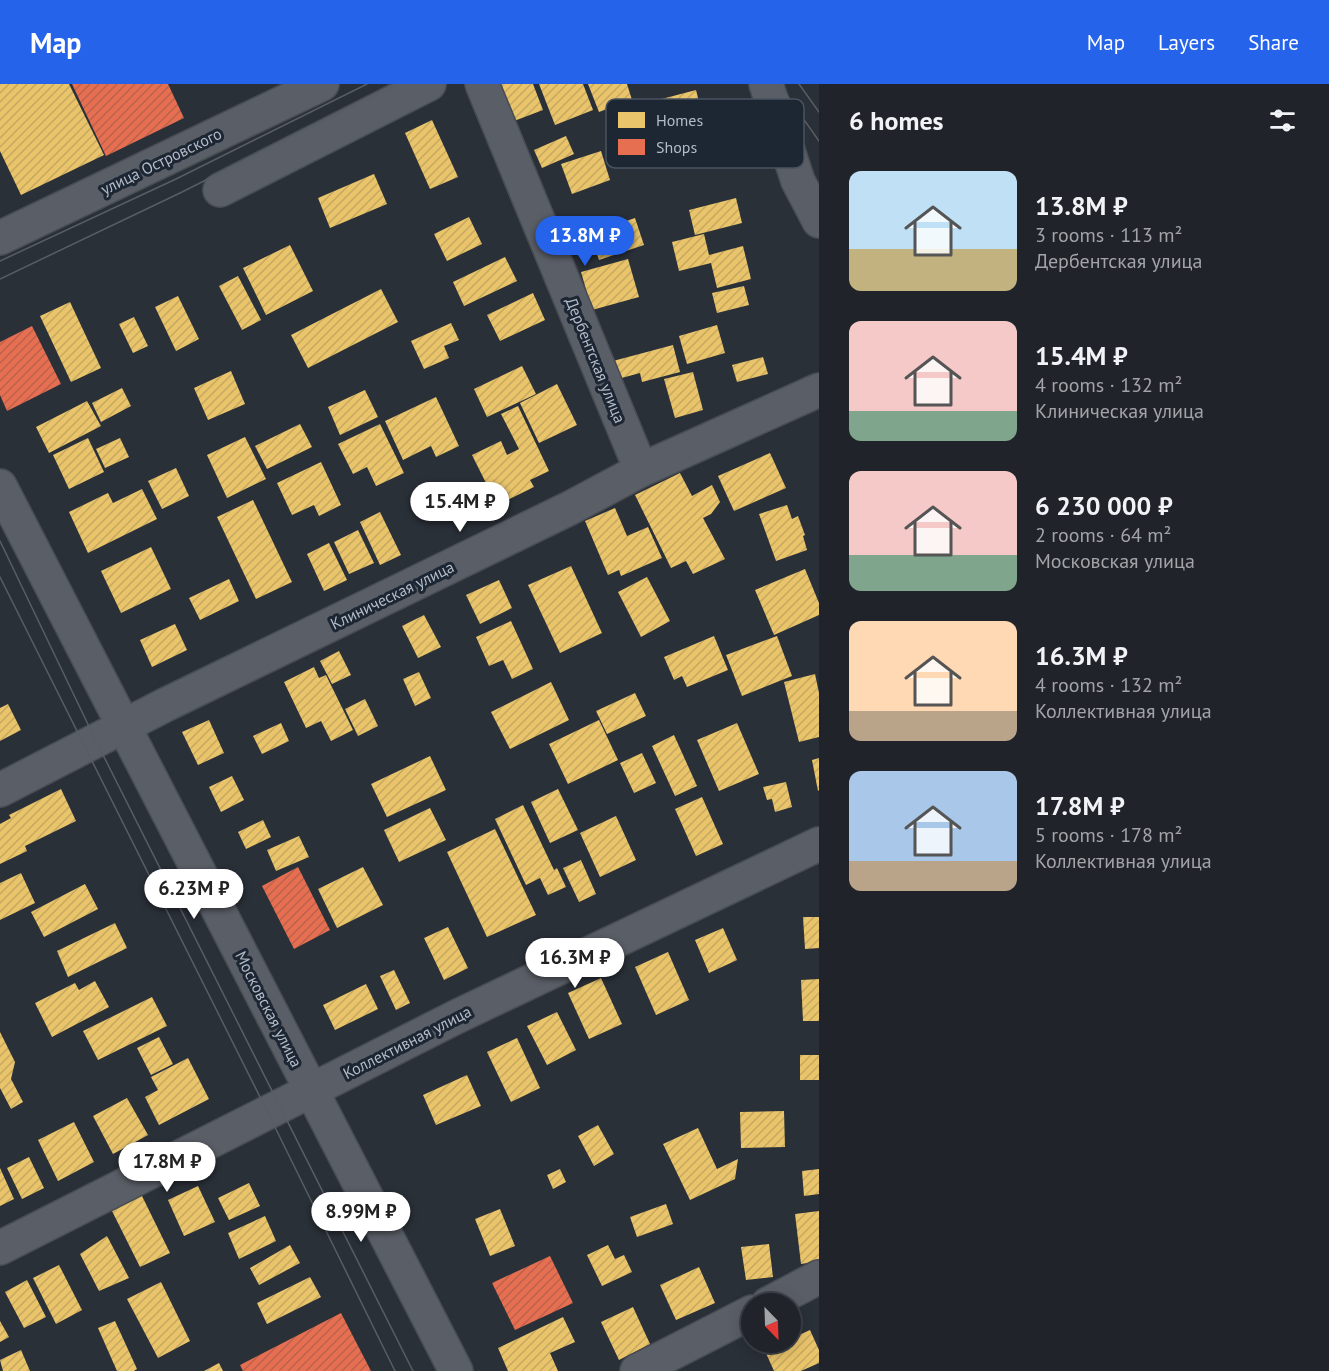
<!DOCTYPE html>
<html lang="en">
<head>
<meta charset="utf-8">
<style>
	body { margin:0; font-family:"PT Sans",sans-serif; background:#2d3036; color:#f1f3f6; height:100vh; display:flex; flex-direction:column; font-size:22px; white-space:nowrap }
	* { box-sizing:border-box; margin:0 }
	p { font-size:20px; color:#a2a4a8 }
	.icon { flex:none; width:33px; height:33px; fill:none; stroke:currentColor; stroke-width:2; stroke-linecap:round; stroke-linejoin:round }
	.map { position:relative; flex:1; overflow:hidden }
	.details { display:flex; flex-direction:column; background:#20242a; width:510px }
	.details>* { flex:none }
	.needle { width:39px; rotate:157deg }
	.controls { position:absolute; left:741px; top:1209px; display:grid; gap:12px }
	.controls a { display:grid; place-items:center; width:60px; height:60px; border-radius:50%; background:#20242a; box-shadow:0 3px 15px #0003,0 0 0 2px #3d4147; font-size:30px }
	.price { position:absolute; translate:-50% -51px; padding:0 14px; border-radius:21px; background:#fff; color:#222; font-size:20px; line-height:39px; filter:drop-shadow(0 2px 3px #0008) }
	.price::after { content:''; position:absolute; left:50%; top:36px; width:18px; height:14px; margin-left:-9px; background:inherit; clip-path:polygon(0 0,100% 0,50% 100%) }
	.price.selected { background:#2563eb; color:#fff }
	ul { padding:0; list-style:none }
	li { display:flex; align-items:center; gap:18px; height:150px; padding:0 30px }
	li span { display:grid; place-items:center; flex:none; width:168px; height:120px; border-radius:12px; color:#555 }
	li>.icon { margin-inline-start:auto }
	span .icon { width:72px; height:72px; fill:#fffc; stroke-width:1 }
	li b { font-size:26px }
	h2 { display:flex; justify-content:space-between; align-items:center; height:72px; padding:0 30px; font-size:26px }
	header { display:flex; align-items:center; gap:36px; box-sizing:border-box; height:84px; padding:0 30px; background:#2563eb; color:#fff }
	header strong { font-size:28px }
	nav { display:flex; gap:33px; margin-inline-start:auto; font-size:21px }
	main { display:flex; flex:1; min-height:0 }
	.map>svg:first-child { display:block }
</style>
</head>
<body>
<header>
<strong>Map</strong>
<nav><a>Map</a><a>Layers</a><a>Share</a></nav>
</header>
<main>
<div class="map">
<svg width="819" height="1287" viewBox="0 0 819 1287">
	<defs>
		<pattern id="homes-hatch" width="6" height="6" patternUnits="userSpaceOnUse" patternTransform="scale(1.5)"><rect width="6" height="6" fill="#e9c46a"/><path d="M-1 1l2-2M0 6l6-6M5 7l2-2" fill="none" stroke="#c5a861"/></pattern>
		<pattern id="shops-hatch" width="6" height="6" patternUnits="userSpaceOnUse" patternTransform="scale(1.5)"><rect width="6" height="6" fill="#e76f51"/><path d="M-1 1l2-2M0 6l6-6M5 7l2-2" fill="none" stroke="#bb614c"/></pattern>
	</defs>
	<rect width="100%" height="100%" fill="#2a3038"/>
	<g fill="url(#homes-hatch)">
		<polygon points="0,0 69,0 104,71 21,111 0,67"/>
		<polygon points="499,0 533,0 543,26 514,37"/>
		<polygon points="539,0 583,0 593,26 555,41"/>
		<polygon points="588,0 627,0 632,16 599,28"/>
		<polygon points="696,6 703,33 714,31 722,61 688,71 683,55 666,60 654,17"/>
		<polygon points="432,36 458,93 430,105 405,49"/>
		<polygon points="566,52 574,70 542,84 534,66"/>
		<polygon points="601,67 610,96 572,110 561,80"/>
		<polygon points="374,90 387,120 330,144 318,114"/>
		<polygon points="736,114 742,139 695,151 689,126"/>
		<polygon points="469,133 482,160 447,177 434,150"/>
		<polygon points="635,134 644,161 599,176 590,149"/>
		<polygon points="704,150 709,171 743,162 751,195 717,204 711,179 679,187 672,158"/>
		<polygon points="290,161 313,207 266,231 243,184"/>
		<polygon points="505,173 517,197 464,222 453,198"/>
		<polygon points="628,175 639,213 592,226 581,188"/>
		<polygon points="238,192 261,236 242,246 219,202"/>
		<polygon points="744,202 749,221 717,229 712,209"/>
		<polygon points="381,205 398,238 308,284 291,251"/>
		<polygon points="533,209 545,236 500,257 487,231"/>
		<polygon points="178,212 199,255 176,267 155,223"/>
		<polygon points="70,218 101,284 71,298 40,232"/>
		<polygon points="134,233 148,262 133,269 119,240"/>
		<polygon points="451,239 459,256 444,262 449,274 424,285 411,257"/>
		<polygon points="717,241 725,269 687,280 679,252"/>
		<polygon points="673,261 680,288 642,298 640,289 618,295 613,277"/>
		<polygon points="763,273 768,290 737,298 732,281"/>
		<polygon points="522,282 536,310 487,333 474,305"/>
		<polygon points="231,287 245,320 208,336 194,304"/>
		<polygon points="693,288 703,326 675,334 664,295"/>
		<polygon points="557,300 577,341 539,359 520,319"/>
		<polygon points="122,304 131,322 101,338 92,319"/>
		<polygon points="365,306 378,333 340,351 328,323"/>
		<polygon points="436,313 459,362 436,373 431,362 403,376 385,337"/>
		<polygon points="87,317 101,342 49,369 36,343"/>
		<polygon points="518,322 549,387 530,396 534,403 497,421 472,371 501,357 507,371 519,365 501,330"/>
		<polygon points="300,340 312,363 267,385 255,362"/>
		<polygon points="380,340 404,389 376,402 367,383 353,390 338,360"/>
		<polygon points="245,353 266,395 227,414 207,371"/>
		<polygon points="88,354 104,388 69,405 53,371"/>
		<polygon points="120,354 129,373 105,384 96,365"/>
		<polygon points="770,369 786,404 734,427 718,392"/>
		<polygon points="321,378 341,421 319,432 314,421 292,431 277,399"/>
		<polygon points="176,384 189,412 162,425 148,397"/>
		<polygon points="680,389 692,412 712,401 720,418 711,430 703,434 725,475 693,490 686,477 671,484 635,411"/>
		<polygon points="142,405 157,435 88,469 69,428 108,409 113,419"/>
		<polygon points="253,416 292,498 256,515 217,433"/>
		<polygon points="787,421 792,435 798,432 805,451 803,452 807,466 776,477 759,430"/>
		<polygon points="615,424 627,452 648,443 662,474 621,492 619,486 608,491 585,437"/>
		<polygon points="380,428 401,471 380,481 360,438"/>
		<polygon points="358,446 374,479 349,490 334,458"/>
		<polygon points="329,459 347,496 324,507 307,470"/>
		<polygon points="151,463 171,505 121,529 101,487"/>
		<polygon points="571,482 602,549 560,569 528,501"/>
		<polygon points="805,485 819,519 819,531 774,551 755,506"/>
		<polygon points="647,493 670,537 641,553 618,508"/>
		<polygon points="229,495 239,517 200,536 189,514"/>
		<polygon points="499,496 512,524 480,540 466,511"/>
		<polygon points="424,531 441,563 418,574 402,542"/>
		<polygon points="511,537 533,585 512,595 503,576 489,582 476,553"/>
		<polygon points="175,540 187,566 152,583 140,556"/>
		<polygon points="714,552 728,586 687,603 682,592 674,596 664,573"/>
		<polygon points="777,552 792,592 742,612 726,571"/>
		<polygon points="339,567 351,591 332,600 320,577"/>
		<polygon points="314,583 319,594 326,591 353,646 331,657 321,637 306,644 284,598"/>
		<polygon points="419,588 431,614 415,622 403,595"/>
		<polygon points="815,590 819,609 819,653 799,658 784,598"/>
		<polygon points="551,598 569,636 510,665 491,628"/>
		<polygon points="635,609 646,632 607,650 596,627"/>
		<polygon points="365,615 378,642 358,652 345,625"/>
		<polygon points="8,620 21,646 0,657 0,624"/>
		<polygon points="209,636 224,669 198,681 182,648"/>
		<polygon points="599,636 618,676 568,700 549,660"/>
		<polygon points="281,639 289,657 262,670 253,652"/>
		<polygon points="737,639 759,690 719,707 697,656"/>
		<polygon points="674,651 697,702 675,712 652,662"/>
		<polygon points="642,669 656,699 634,709 620,679"/>
		<polygon points="430,672 446,706 387,733 371,700"/>
		<polygon points="819,674 819,706 818,707 812,676"/>
		<polygon points="232,692 244,716 221,728 209,703"/>
		<polygon points="786,698 792,723 775,728 772,715 767,716 763,703"/>
		<polygon points="61,705 76,737 25,762 27,767 0,780 0,740 11,734 9,731"/>
		<polygon points="558,705 578,746 550,759 531,718"/>
		<polygon points="702,713 723,760 696,772 675,725"/>
		<polygon points="523,721 554,786 557,784 566,803 548,811 540,794 526,801 495,735"/>
		<polygon points="430,724 446,756 399,778 384,746"/>
		<polygon points="616,732 636,776 600,793 580,749"/>
		<polygon points="263,736 271,753 246,765 238,748"/>
		<polygon points="495,745 536,831 487,853 447,768"/>
		<polygon points="299,752 309,773 276,787 267,766"/>
		<polygon points="581,776 596,810 579,818 563,784"/>
		<polygon points="363,783 383,821 337,844 318,805"/>
		<polygon points="21,789 35,819 0,836 0,799"/>
		<polygon points="85,800 98,825 44,853 31,828"/>
		<polygon points="803,833 819,833 819,864 805,865"/>
		<polygon points="115,839 127,864 68,893 57,867"/>
		<polygon points="448,843 468,884 444,896 424,854"/>
		<polygon points="723,844 737,876 709,889 695,856"/>
		<polygon points="668,868 689,916 656,931 635,883"/>
		<polygon points="394,886 410,919 396,926 380,892"/>
		<polygon points="601,894 622,940 589,955 568,909"/>
		<polygon points="819,895 819,937 803,937 801,896"/>
		<polygon points="95,897 109,923 52,953 35,919 75,899 79,906"/>
		<polygon points="366,900 378,925 335,946 323,921"/>
		<polygon points="152,913 167,942 98,976 83,947"/>
		<polygon points="557,928 576,966 547,981 527,942"/>
		<polygon points="0,948 15,978 11,995 23,1018 11,1025 0,1004"/>
		<polygon points="159,953 173,980 151,991 137,964"/>
		<polygon points="517,954 540,1004 511,1018 487,968"/>
		<rect x="800" y="971" width="19" height="25"/>
		<polygon points="188,974 209,1015 159,1041 145,1013 158,1006 151,993"/>
		<polygon points="467,991 481,1022 436,1041 423,1011"/>
		<polygon points="127,1014 148,1051 113,1070 93,1032"/>
		<polygon points="784,1027 785,1063 741,1064 740,1028"/>
		<polygon points="74,1038 94,1078 58,1097 38,1056"/>
		<polygon points="598,1041 614,1070 594,1082 578,1052"/>
		<polygon points="698,1044 717,1085 738,1075 735,1095 690,1116 663,1060"/>
		<polygon points="29,1073 44,1104 22,1115 7,1084"/>
		<polygon points="0,1084 14,1115 0,1122"/>
		<polygon points="560,1085 566,1098 553,1105 547,1091"/>
		<polygon points="819,1085 819,1110 804,1112 802,1087"/>
		<polygon points="249,1099 260,1122 229,1136 218,1114"/>
		<polygon points="198,1102 215,1138 184,1152 168,1116"/>
		<polygon points="141,1110 170,1169 140,1183 111,1125"/>
		<polygon points="666,1120 673,1140 637,1153 630,1133"/>
		<polygon points="500,1125 515,1162 490,1172 475,1135"/>
		<polygon points="819,1127 819,1177 801,1180 795,1130"/>
		<polygon points="265,1132 276,1157 239,1175 228,1149"/>
		<polygon points="107,1152 129,1194 99,1207 80,1170"/>
		<polygon points="769,1160 773,1193 746,1196 741,1163"/>
		<polygon points="290,1161 300,1179 259,1201 250,1184"/>
		<polygon points="608,1161 615,1175 624,1171 632,1188 602,1202 587,1171"/>
		<polygon points="59,1181 82,1226 56,1240 33,1194"/>
		<polygon points="699,1183 715,1219 676,1236 660,1201"/>
		<polygon points="310,1193 321,1213 267,1240 257,1219"/>
		<polygon points="27,1196 46,1233 24,1244 5,1208"/>
		<polygon points="161,1198 190,1257 158,1274 127,1215"/>
		<polygon points="633,1223 650,1260 619,1276 601,1238"/>
		<polygon points="563,1233 575,1258 550,1269 558,1287 508,1287 498,1264"/>
		<polygon points="0,1237 9,1253 0,1258"/>
		<polygon points="115,1237 137,1285 134,1287 117,1287 98,1244"/>
		<polygon points="810,1246 819,1266 819,1279 801,1287 774,1287 765,1267 783,1258 790,1258 790,1255"/>
		<polygon points="21,1266 30,1287 3,1287 0,1276"/>
		<polygon points="219,1279 223,1287 204,1287"/>
	</g>
	<g fill="url(#shops-hatch)">
		<polygon points="72,0 168,0 184,34 106,72"/>
		<polygon points="32,242 61,300 7,327 0,311 0,258"/>
		<polygon points="298,783 330,846 294,865 262,802"/>
		<polygon points="550,1172 573,1219 515,1246 492,1199"/>
		<polygon points="341,1229 371,1287 243,1287 240,1281"/>
	</g>
	<g fill="none" stroke-linecap="round" stroke-linejoin="round">
		<defs>
			<g id="minor">
				<polyline points="482,0 641,386"/>
				<polyline points="766,0 798,97 819,137"/>
				<polyline points="220,106 429,0"/>
				<polyline points="0,154 322,0"/>
				<polyline points="0,402 456,1287"/>
				<polyline points="0,706 165,621 570,424 641,386 819,306"/>
				<polyline points="0,1164 456,933 819,760"/>
				<polyline points="768,1220 819,1193"/>
				<polyline points="637,1287 752,1228"/>
			</g>
		</defs>
		<use href="#minor" stroke="#484c53" stroke-width="36"/>
		<use href="#minor" stroke="#5a5e66" stroke-width="33"/>
		<g stroke="#595d64" stroke-width="1.5">
			<polyline points="779,0 819,57"/>
			<polyline points="799,0 819,28"/>
			<polyline points="0,177 176,95 367,0"/>
			<polyline points="0,195 180,109 397,0"/>
			<polyline points="0,457 96,657 413,1287"/>
			<polyline points="0,493 268,1029 395,1287"/>
		</g>
	</g>
	<g text-anchor="middle" dominant-baseline="central" stroke-width="6" stroke-linejoin="round" paint-order="stroke">
		<g font-size="16" fill="#b4bcc9" stroke="#1d2633">
			<text transform="translate(161 77) rotate(-26)">улица Островского</text>
			<text transform="translate(596 276) rotate(68)">Дербентская улица</text>
			<text transform="translate(392 511) rotate(-26)">Клиническая улица</text>
			<text transform="translate(269 925) rotate(63)">Московская улица</text>
			<text transform="translate(407 958) rotate(-27)">Коллективная улица</text>
		</g>
	</g>
	<rect x="606" y="15" width="198" height="69" rx="9" fill="#1d2633" stroke="#4a5360" stroke-width="1.5"/>
	<rect x="618" y="28" width="27" height="16" fill="#e9c46a"/>
	<rect x="618" y="55" width="27" height="16" fill="#e76f51"/>
	<g font-size="16" fill="#b4bcc9">
		<text x="656" y="42">Homes</text>
		<text x="656" y="69">Shops</text>
	</g>
</svg>
<div class="controls">
<a><svg class="needle" viewBox="-14 -14 28 28"><path d="M0-13l5 13h-10z" fill="#e53935"/><path d="M0 13l5-13h-10z" fill="#a2a4a8"/></svg></a>
</div>
<b class="price selected" style="left:585px;top:183px">13.8M ₽</b>
<b class="price" style="left:460px;top:449px">15.4M ₽</b>
<b class="price" style="left:194px;top:836px">6.23M ₽</b>
<b class="price" style="left:575px;top:905px">16.3M ₽</b>
<b class="price" style="left:167px;top:1109px">17.8M ₽</b>
<b class="price" style="left:361px;top:1159px">8.99M ₽</b>
</div>
<section class="details">
<h2>6 homes<svg class="icon" aria-label="filters" viewBox="0 0 24 24"><path d="M4 7h16M4 17h16"/><circle cx="9" cy="7" r="2"/><circle cx="15" cy="17" r="2"/></svg></h2>
<ul>
<li><span style="background:linear-gradient(#bfe0f5 65%,#c2b280 0)"><svg class="icon" aria-label="home" viewBox="0 0 24 24"><path d="M3 11l9-7 9 7M6 9v11h12V9"/></svg></span><div><b>13.8M ₽</b><p>3 rooms · 113 m²</p><p>Дербентская улица</p></div></li>
<li><span style="background:linear-gradient(#f6c9c9 75%,#7fa58c 0)"><svg class="icon" aria-label="home" viewBox="0 0 24 24"><path d="M3 11l9-7 9 7M6 9v11h12V9"/></svg></span><div><b>15.4M ₽</b><p>4 rooms · 132 m²</p><p>Клиническая улица</p></div></li>
<li><span style="background:linear-gradient(#f6c9c9 70%,#7fa58c 0)"><svg class="icon" aria-label="home" viewBox="0 0 24 24"><path d="M3 11l9-7 9 7M6 9v11h12V9"/></svg></span><div><b>6 230 000 ₽</b><p>2 rooms · 64 m²</p><p>Московская улица</p></div></li>
<li><span style="background:linear-gradient(#ffd9b3 75%,#b9a48a 0)"><svg class="icon" aria-label="home" viewBox="0 0 24 24"><path d="M3 11l9-7 9 7M6 9v11h12V9"/></svg></span><div><b>16.3M ₽</b><p>4 rooms · 132 m²</p><p>Коллективная улица</p></div></li>
<li><span style="background:linear-gradient(#a9c7e8 75%,#b9a48a 0)"><svg class="icon" aria-label="home" viewBox="0 0 24 24"><path d="M3 11l9-7 9 7M6 9v11h12V9"/></svg></span><div><b>17.8M ₽</b><p>5 rooms · 178 m²</p><p>Коллективная улица</p></div></li>
</ul>
</section>
</main>
</body>
</html>
